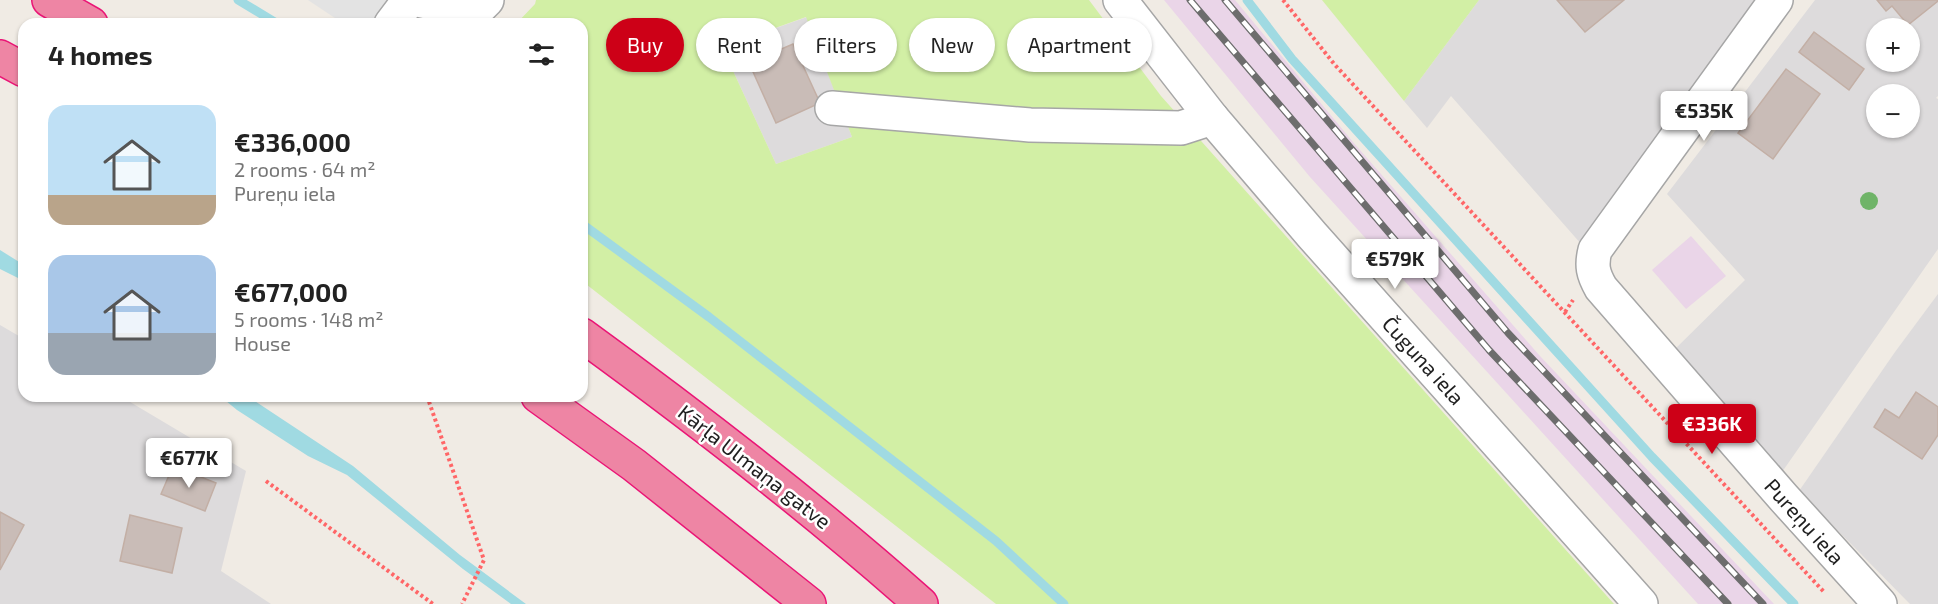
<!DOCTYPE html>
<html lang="en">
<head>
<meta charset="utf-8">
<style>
	body { margin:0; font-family:"Exo 2",sans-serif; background:#f2f2f2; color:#222; height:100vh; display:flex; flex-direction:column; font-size:22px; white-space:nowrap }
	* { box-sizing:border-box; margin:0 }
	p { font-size:20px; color:#767676 }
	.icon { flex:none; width:33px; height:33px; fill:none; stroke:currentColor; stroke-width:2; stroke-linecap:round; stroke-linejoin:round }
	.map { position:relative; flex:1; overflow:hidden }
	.sheet { position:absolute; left:18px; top:18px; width:570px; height:384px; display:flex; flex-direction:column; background:#fff; border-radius:18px; box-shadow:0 2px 4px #0004 }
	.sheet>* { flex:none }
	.guide { position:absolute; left:606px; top:18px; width:570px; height:54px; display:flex; gap:12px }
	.fabs { position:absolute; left:1866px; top:18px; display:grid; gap:12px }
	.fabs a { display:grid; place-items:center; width:54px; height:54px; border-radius:50%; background:#fff; box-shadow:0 2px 4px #0004; font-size:30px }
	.price { position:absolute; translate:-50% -51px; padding:0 14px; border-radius:6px; background:#fff; color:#222; font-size:20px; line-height:39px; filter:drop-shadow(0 2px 3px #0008) }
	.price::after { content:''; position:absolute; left:50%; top:36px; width:18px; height:14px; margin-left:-9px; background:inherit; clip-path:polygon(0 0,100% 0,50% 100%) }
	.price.selected { background:#cd0017; color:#fff }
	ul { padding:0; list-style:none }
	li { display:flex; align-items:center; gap:18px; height:150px; padding:0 30px }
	li span { display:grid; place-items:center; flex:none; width:168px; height:120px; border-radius:18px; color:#555 }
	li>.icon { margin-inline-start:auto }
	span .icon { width:72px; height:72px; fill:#fffc; stroke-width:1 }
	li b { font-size:26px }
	h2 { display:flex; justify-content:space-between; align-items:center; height:72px; padding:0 30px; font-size:26px }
	.chip { padding:0 21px; border-radius:27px; background:#fff; box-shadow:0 2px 4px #0004; font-size:21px; line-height:54px }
	.chip.selected { background:#cd0017; color:#fff }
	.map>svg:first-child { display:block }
</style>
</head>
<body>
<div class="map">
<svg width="1938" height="604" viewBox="0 0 1938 604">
	<rect width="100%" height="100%" fill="#f0ebe4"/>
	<g fill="#dddbdc" fill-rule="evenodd">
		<polygon points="1479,0 1761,0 1582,245 1451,96 1427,128 1404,101"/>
		<path d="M1815,0H1938V96L1936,98L1938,99V249L1782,472L1673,351L1745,280L1667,194ZM1876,28H1910V62H1876ZM1876,94H1910V128H1876Z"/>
		<polygon points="807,17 852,137 776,164 722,47"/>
		<polygon points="1938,294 1938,604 1910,604 1799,491 1895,352"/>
		<polygon points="0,325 24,339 24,396 120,396 246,471 221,571 271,604 0,604"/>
	</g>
	<g fill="#ead5e8">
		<polygon points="1164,0 1235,0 1353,142 1540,356 1774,604 1698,604 1310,177"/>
		<polygon points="1691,236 1726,276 1686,309 1652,270"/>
	</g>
	<g fill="#d2efa5" fill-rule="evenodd">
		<path d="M536,0H1089L1161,96L1614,604H996L582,281V24H516L535,4ZM806,17L852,137L776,164L722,47Z"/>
		<polygon points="1322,0 1479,0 1404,101"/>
	</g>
	<polygon fill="#e3e3e3" points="308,0 445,0 480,23 344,24"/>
	<g fill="#a0dae2">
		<polygon points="0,250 24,265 24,281 0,269"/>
		<polygon points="220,396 247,396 353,466 460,555 526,604 511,604 463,569 347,475 308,456 237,410"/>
	</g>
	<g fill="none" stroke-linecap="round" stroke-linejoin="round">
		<g stroke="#a0dae2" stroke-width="9">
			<polyline points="238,0 278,24"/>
			<polyline points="1247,0 1292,59 1652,457 1794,604"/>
			<polyline points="582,224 709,317 996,541 1064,604"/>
		</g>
	</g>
	<g fill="#c9bcb7" stroke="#c3afa5" stroke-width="1.5">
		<polygon points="1557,0 1624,0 1585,32"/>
		<polygon points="1877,0 1938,0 1938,1 1908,25 1892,6 1886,11"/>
		<polygon points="1814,32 1864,69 1849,90 1799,52"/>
		<polygon points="793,44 820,103 776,123 749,63"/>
		<polygon points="1786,69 1820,94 1773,159 1738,133"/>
		<polygon points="1916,392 1938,407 1938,435 1922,459 1874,427 1885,409 1899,418"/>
		<polygon points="173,466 216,483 205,511 161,494"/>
		<polygon points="0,512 24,525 0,570"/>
		<polygon points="130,515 182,528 172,573 120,561"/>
	</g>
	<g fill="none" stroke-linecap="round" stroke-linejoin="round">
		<defs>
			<g id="minor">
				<polyline points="418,0 451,7 481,6 487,0"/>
				<polyline points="1120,0 1212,118 1312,235 1641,604"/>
				<path d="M1776,0L1595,250C1591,266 1593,274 1601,288L1783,497L1880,604"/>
				<polyline points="391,24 409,0"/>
				<polyline points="832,108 1030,125 1181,128 1212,118"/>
			</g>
			<g id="highway">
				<polyline points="49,0 91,24"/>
				<polyline points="0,57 24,70"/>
				<path d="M582,335C699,420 813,508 921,604"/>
				<polyline points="538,396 634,465 809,604"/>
			</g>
		</defs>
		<use href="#minor" stroke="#a6a6a6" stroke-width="36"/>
		<use href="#highway" stroke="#ea1576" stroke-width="36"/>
		<g stroke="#ff6667" stroke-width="4" stroke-dasharray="3 3" stroke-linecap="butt">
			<polyline points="1283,0 1335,65 1387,121 1824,592"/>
			<polyline points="1565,312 1573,300"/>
			<polyline points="427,396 484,560 462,604"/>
			<polyline points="266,481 433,604"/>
		</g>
		<use href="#minor" stroke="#fff" stroke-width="33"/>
		<use href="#highway" stroke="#ee85a4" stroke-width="33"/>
		<defs>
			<g id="rail">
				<polyline points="1190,0 1489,350 1728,604"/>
				<polyline points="1225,0 1508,333 1763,604"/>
			</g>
		</defs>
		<use href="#rail" stroke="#6d6d6d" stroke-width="7"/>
		<use href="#rail" stroke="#fff" stroke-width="4.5" stroke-dasharray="14" stroke-linecap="butt"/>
	</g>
	<circle fill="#6fb468" cx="1869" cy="201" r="9"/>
	<g text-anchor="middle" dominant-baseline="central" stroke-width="5" stroke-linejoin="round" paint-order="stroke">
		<g font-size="21" fill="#1f1f1f" stroke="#fff">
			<text transform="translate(1424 360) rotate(48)">Čuguna iela</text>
			<text transform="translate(755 466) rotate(38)">Kārļa Ulmaņa gatve</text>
			<text transform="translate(1805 521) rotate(48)">Pureņu iela</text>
		</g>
	</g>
</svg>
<div class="fabs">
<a>+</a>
<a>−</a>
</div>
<b class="price" style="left:1704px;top:142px">€535K</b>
<b class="price" style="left:1395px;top:290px">€579K</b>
<b class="price selected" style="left:1712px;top:455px">€336K</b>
<b class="price" style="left:189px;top:489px">€677K</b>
<div class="guide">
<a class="chip selected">Buy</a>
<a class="chip">Rent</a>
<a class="chip">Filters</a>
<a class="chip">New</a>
<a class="chip">Apartment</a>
</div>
<section class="sheet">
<h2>4 homes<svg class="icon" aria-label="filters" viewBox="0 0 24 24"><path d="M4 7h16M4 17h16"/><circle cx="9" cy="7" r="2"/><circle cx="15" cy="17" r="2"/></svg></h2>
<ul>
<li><span style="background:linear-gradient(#bfe0f5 75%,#b9a48a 0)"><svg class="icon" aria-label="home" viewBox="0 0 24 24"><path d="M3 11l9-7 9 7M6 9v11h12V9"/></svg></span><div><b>€336,000</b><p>2 rooms · 64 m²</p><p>Pureņu iela</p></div></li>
<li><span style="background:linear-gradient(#a9c7e8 65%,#9aa5b1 0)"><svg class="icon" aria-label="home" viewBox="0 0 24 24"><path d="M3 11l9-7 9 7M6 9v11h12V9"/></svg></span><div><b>€677,000</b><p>5 rooms · 148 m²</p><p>House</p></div></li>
</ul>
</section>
</div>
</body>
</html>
